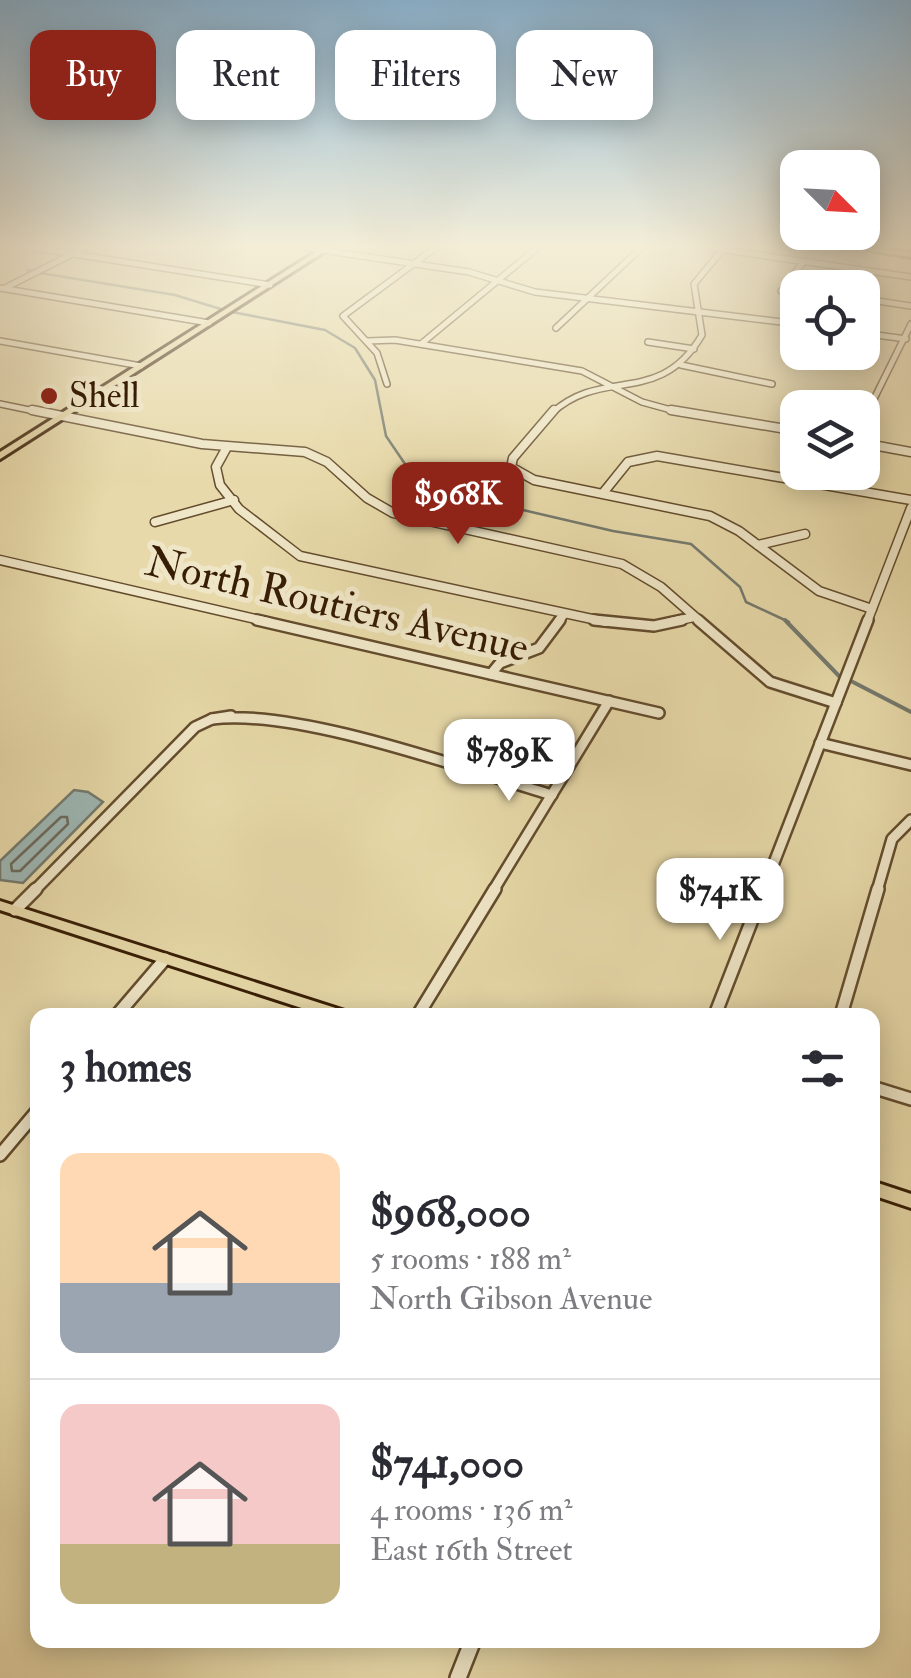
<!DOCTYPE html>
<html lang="en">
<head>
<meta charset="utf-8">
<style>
	body { margin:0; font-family:"IM FELL Double Pica",serif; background:#f7f7f7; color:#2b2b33; height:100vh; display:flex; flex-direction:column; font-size:38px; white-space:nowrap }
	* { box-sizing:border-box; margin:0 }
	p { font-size:32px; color:#7c7c81 }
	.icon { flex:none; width:55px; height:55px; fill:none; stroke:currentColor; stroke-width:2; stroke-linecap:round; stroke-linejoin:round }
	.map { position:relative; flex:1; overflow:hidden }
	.sheet { position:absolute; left:30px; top:1008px; width:850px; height:640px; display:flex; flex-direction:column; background:#fff; border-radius:20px; box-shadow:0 5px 25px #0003 }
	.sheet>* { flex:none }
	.guide { position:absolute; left:30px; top:30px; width:852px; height:90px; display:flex; gap:20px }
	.needle { width:65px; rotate:114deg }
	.tools { position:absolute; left:780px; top:150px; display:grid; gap:20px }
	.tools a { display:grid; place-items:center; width:100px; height:100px; border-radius:20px; background:#fff; box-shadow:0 5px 25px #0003; font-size:50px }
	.price { position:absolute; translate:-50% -85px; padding:0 22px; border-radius:20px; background:#fff; color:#222; font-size:32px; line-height:65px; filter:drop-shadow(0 2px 5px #0008) }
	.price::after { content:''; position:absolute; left:50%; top:60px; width:30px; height:22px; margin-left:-15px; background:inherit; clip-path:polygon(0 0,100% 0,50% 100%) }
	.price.on { background:#8f2418; color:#fff }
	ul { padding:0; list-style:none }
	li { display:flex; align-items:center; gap:30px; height:250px; padding:0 30px }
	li+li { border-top:2px solid #e1e1e2 }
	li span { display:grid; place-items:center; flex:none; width:280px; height:200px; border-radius:20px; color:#555 }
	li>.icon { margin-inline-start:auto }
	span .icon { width:120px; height:120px; fill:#fffc; stroke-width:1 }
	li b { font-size:42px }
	h2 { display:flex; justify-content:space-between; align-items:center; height:120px; padding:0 30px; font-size:42px }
	.pill { padding:0 35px; border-radius:20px; background:#fff; box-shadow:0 5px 25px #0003; font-size:35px; line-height:90px }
	.pill.on { background:#8f2418; color:#fff }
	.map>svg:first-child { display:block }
</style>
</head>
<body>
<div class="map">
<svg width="911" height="1678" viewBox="0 0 911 1678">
	<rect width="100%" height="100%" fill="#e7d9a9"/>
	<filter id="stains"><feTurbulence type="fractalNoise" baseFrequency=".002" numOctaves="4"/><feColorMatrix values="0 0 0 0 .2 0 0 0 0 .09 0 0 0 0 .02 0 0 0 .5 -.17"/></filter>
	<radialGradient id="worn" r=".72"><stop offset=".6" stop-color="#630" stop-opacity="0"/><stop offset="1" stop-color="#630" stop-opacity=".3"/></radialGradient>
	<polygon fill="#9db7b5" stroke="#74796e" stroke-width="2.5" points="74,790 88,792 103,802 23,883 0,880 0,861"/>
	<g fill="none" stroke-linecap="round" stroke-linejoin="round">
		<polygon stroke="#6a6a5c" stroke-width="2.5" points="61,817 67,817 68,824 20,871 12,871 11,864"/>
		<g stroke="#74796e" stroke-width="2.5">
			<polyline points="27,270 32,271"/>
			<polyline points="40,273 175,295 224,310"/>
			<polyline points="232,312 325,330 355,348 375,380 386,436 420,486 613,531 691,544 740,587 746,602 789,622"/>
		</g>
		<g stroke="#74796e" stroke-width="4">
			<polyline points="785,620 839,676"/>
			<polyline points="849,680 911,712"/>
		</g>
		<defs>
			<g id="minor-far4">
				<polyline points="36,248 270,285"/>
				<polyline points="308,248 469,272 535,292 798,324"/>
				<polyline points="711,248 911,277"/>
				<polyline points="0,288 209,323"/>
				<polyline points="5,288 84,248"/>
				<polyline points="781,291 804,261"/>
				<polyline points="871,300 911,306"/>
				<polyline points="556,328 641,248"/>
				<polyline points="862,333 906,339"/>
				<polyline points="0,341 141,366"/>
				<polyline points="367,341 395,340 582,371 642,402 682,413"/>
				<polyline points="648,342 694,349"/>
				<polyline points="421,344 537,248"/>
				<polyline points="681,365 772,384"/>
				<polyline points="387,384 377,353 343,316 435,248"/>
				<polyline points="0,404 44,413"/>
				<path d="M552,413C603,366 659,408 702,335L694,284L724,248"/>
				<polyline points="867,413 911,324"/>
			</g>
			<g id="minor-far3">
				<polyline points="32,410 202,444 305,452 327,462 367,498 393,513 622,564 661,587 701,622"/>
				<polyline points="554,410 513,458 511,467 534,480 710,516 739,531 819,591 872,609"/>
				<polyline points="671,410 798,431"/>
				<polyline points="862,423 868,410"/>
				<polyline points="862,443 911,452"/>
				<polyline points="227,447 216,467 220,485 239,509 300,556 606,622"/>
				<polyline points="603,493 628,462 657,456 911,500"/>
				<polyline points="155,522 234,500"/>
				<polyline points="758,545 805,534"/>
				<polyline points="0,560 268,622"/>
				<polyline points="558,622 564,614"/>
				<polyline points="671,622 694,617"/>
				<polyline points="867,622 911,508"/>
			</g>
			<g id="minor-far2">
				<polyline points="257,620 659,713"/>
				<polyline points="594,620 654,626 682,620"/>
				<polyline points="698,620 770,682 836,703"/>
				<polyline points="491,674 500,663 539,648 560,620"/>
				<path d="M231,716L212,719C298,708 464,769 552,795"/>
				<polyline points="820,743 911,765"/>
				<polyline points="34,891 195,727 212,719"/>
				<polyline points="493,891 609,701"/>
				<polyline points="763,891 868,620"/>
				<polyline points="877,891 892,839 911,820"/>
			</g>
			<g id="minor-far1">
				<polyline points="15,910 36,889"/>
				<polyline points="117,1015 165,959"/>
				<polyline points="418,1015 495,889"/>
				<polyline points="715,1015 764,889"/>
				<polyline points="841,1015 878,889"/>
				<polyline points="872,1087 911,1099"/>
				<polyline points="0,1155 38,1110"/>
			</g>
			<polyline id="minor" points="458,1678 473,1640"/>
			<g id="major">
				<polygon points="322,248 330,248 0,459 0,452"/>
				<polygon points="856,248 875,248 911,253 911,257"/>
				<polygon points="0,901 345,1011 347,1015 323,1015 0,910"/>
				<polygon points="872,1181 911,1194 911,1208 872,1195"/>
			</g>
		</defs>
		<use href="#minor-far4" stroke="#634c2d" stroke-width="8"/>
		<use href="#minor-far3" stroke="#634c2d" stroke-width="11"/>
		<use href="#minor-far2" stroke="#634c2d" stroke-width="14"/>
		<use href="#minor-far1" stroke="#634c2d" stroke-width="16"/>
		<use href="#minor" stroke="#634c2d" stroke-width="20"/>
		<use href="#major" stroke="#371d04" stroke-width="6"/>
		<use href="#minor-far4" stroke="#efe6c7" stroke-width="5"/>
		<use href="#minor-far3" stroke="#efe6c7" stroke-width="8"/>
		<use href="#minor-far2" stroke="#efe6c7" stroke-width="9"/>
		<use href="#minor-far1" stroke="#efe6c7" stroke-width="11"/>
		<use href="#minor" stroke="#efe6c7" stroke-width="15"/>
		<use href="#major" fill="#e7d9a9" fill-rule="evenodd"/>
	</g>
	<linearGradient id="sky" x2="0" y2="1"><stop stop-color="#8ab5d4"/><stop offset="0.51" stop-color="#f4eed8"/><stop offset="1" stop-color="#f4eed8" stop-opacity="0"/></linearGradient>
	<rect width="911" height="483" fill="url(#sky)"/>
	<circle fill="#8f2418" stroke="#efe6c7" stroke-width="4" cx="49" cy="396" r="10"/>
	<g text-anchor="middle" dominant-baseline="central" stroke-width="10" stroke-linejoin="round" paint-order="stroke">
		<g font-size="35" fill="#371d04" stroke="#efe6c7" text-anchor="start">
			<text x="69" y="396">Shell</text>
		</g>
		<g font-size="42" fill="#371d04" stroke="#efe6c7">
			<text transform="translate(337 605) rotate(13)">North Routiers Avenue</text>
		</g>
	</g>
	<rect width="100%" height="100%" filter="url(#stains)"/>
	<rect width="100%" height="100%" fill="url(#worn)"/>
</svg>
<div class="tools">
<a><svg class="needle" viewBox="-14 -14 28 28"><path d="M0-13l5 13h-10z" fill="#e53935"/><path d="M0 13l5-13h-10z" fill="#7c7c81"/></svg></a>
<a><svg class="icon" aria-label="locate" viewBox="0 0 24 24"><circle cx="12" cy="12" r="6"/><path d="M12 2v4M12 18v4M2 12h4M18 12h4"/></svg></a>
<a><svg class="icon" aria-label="layers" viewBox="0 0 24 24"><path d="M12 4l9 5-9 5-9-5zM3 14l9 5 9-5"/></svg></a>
</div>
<b class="price on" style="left:458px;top:547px">$968K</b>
<b class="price" style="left:509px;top:804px">$789K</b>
<b class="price" style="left:720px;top:943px">$741K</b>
<div class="guide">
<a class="pill on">Buy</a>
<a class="pill">Rent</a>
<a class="pill">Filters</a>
<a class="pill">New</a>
</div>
<section class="sheet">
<h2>3 homes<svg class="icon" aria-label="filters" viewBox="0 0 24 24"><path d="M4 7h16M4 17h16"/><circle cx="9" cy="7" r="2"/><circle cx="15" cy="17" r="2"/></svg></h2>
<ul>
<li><span style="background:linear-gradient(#ffd9b3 65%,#9aa5b1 0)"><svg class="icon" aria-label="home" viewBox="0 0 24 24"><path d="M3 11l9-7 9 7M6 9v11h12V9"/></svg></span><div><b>$968,000</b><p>5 rooms · 188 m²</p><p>North Gibson Avenue</p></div></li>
<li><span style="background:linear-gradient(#f6c9c9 70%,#c2b280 0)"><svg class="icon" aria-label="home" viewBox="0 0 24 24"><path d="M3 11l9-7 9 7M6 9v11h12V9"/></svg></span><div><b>$741,000</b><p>4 rooms · 136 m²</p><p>East 16th Street</p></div></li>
</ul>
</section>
</div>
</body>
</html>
